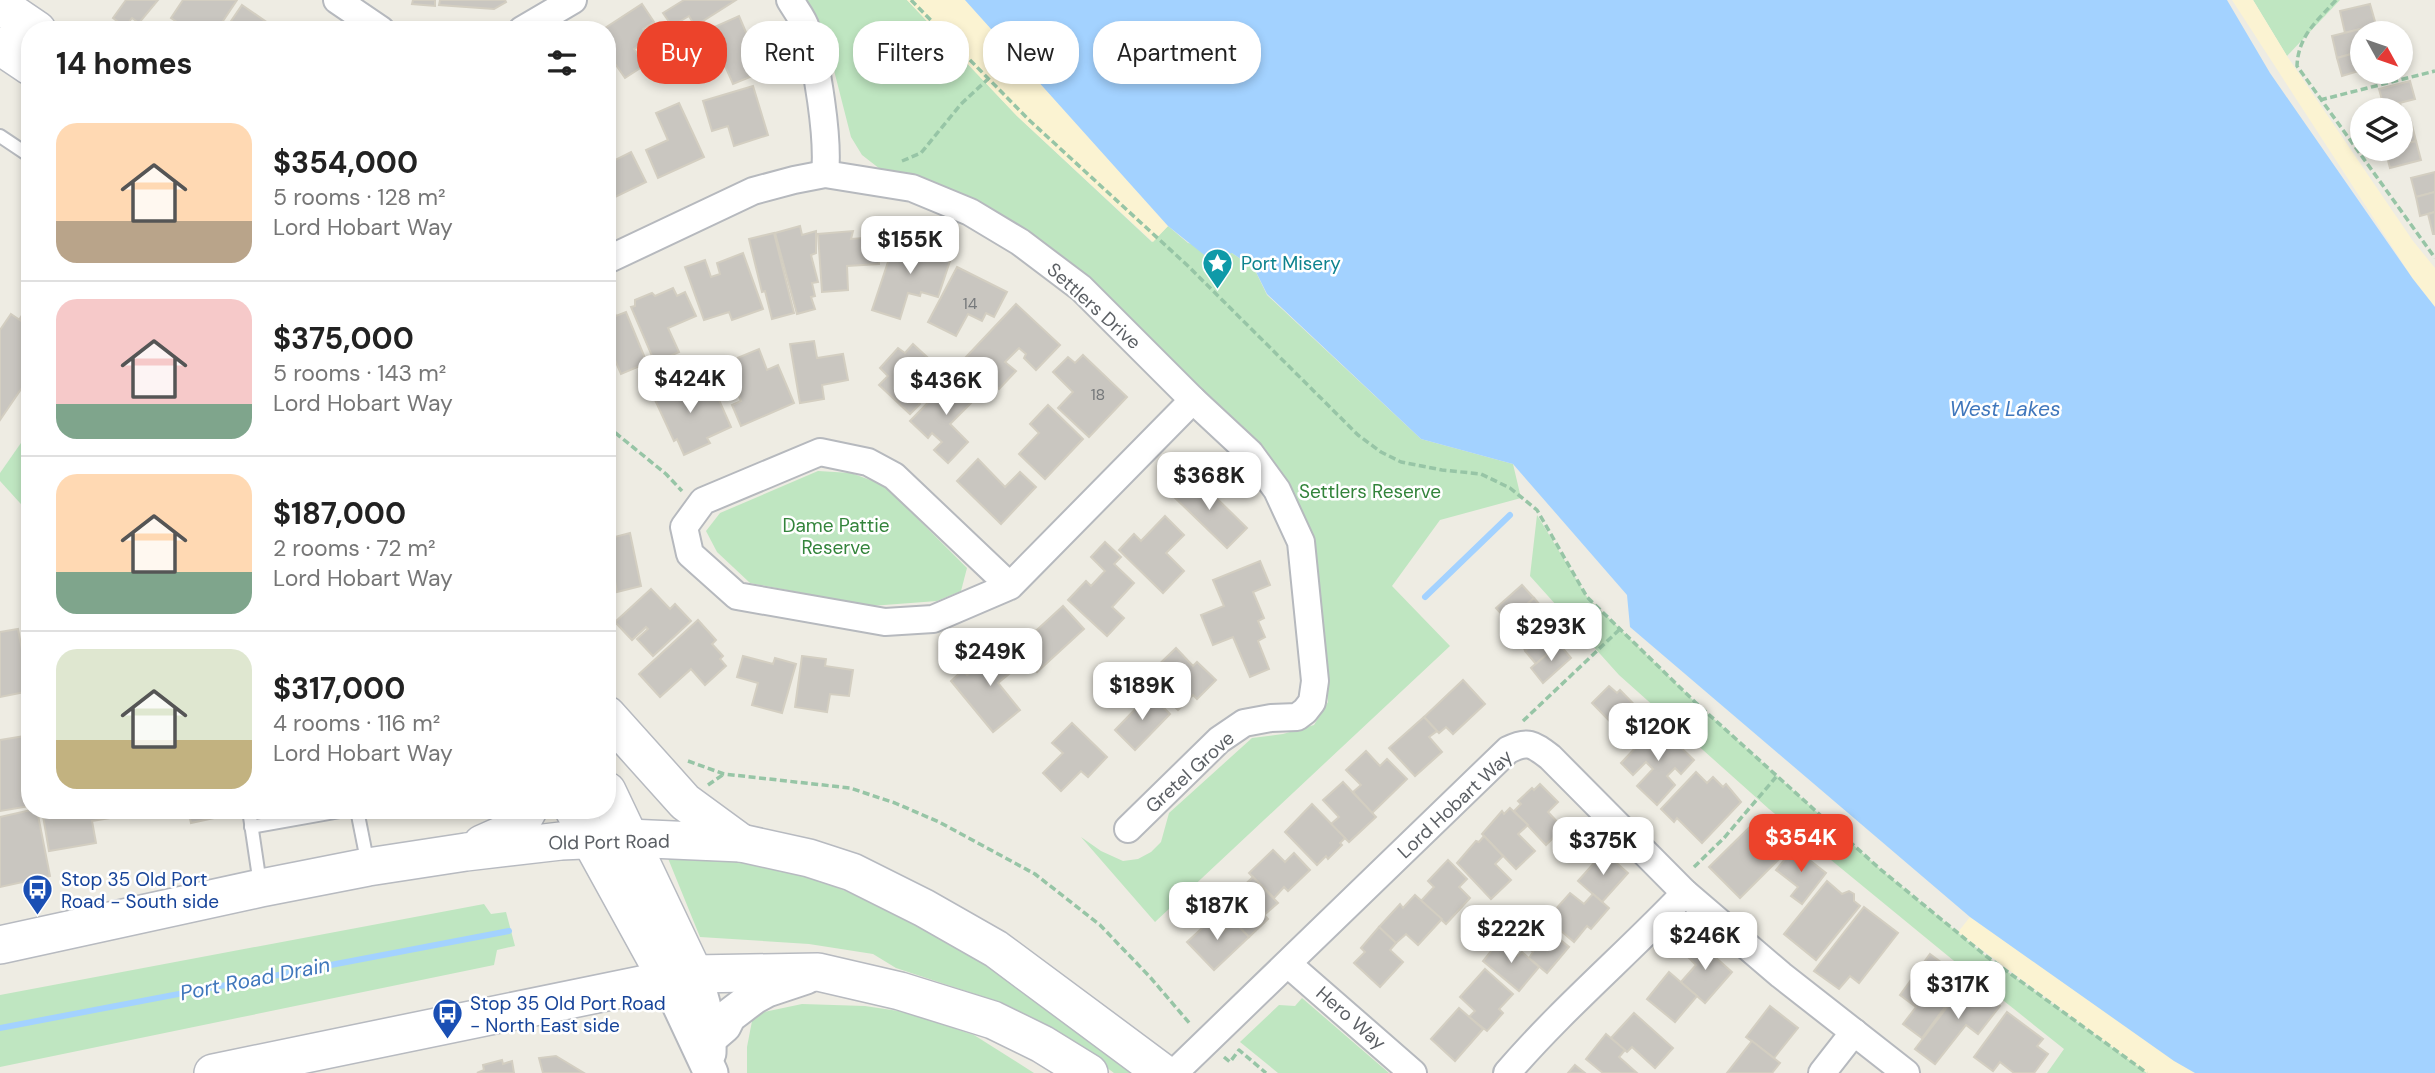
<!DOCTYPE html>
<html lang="en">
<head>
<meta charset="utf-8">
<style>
	body { margin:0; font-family:"DM Sans",sans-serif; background:#f6f6f6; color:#222; height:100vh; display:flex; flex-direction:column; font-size:26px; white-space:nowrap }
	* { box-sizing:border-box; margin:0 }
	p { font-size:23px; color:#767676 }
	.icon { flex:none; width:38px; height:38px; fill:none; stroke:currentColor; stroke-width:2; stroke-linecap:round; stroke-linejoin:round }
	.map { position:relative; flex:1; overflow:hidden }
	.sheet { position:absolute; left:21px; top:21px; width:595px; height:798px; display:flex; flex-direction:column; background:#fff; border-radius:28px; box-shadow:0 4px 10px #0003 }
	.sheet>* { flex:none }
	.hud { position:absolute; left:637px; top:21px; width:665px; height:63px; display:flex; gap:14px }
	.needle { width:46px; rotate:130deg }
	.controls { position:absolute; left:2350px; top:21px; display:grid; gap:14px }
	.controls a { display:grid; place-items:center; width:63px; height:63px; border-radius:50%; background:#fff; box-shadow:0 4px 10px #0003; font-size:35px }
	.price { position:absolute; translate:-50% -60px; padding:0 16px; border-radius:14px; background:#fff; color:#222; font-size:23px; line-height:46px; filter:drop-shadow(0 2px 4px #0008) }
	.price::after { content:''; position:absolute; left:50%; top:42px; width:21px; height:16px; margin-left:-10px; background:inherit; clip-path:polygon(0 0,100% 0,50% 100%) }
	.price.on { background:#ec432b; color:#fff }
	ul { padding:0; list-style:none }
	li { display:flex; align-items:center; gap:21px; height:175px; padding:0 35px }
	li+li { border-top:2px solid #e0e0e0 }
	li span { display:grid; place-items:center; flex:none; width:196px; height:140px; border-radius:21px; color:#555 }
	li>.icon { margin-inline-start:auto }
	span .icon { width:84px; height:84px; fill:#fffc; stroke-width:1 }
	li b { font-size:30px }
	h2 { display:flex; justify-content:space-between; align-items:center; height:84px; padding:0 35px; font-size:30px }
	.chip { padding:0 24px; border-radius:28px; background:#fff; box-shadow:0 4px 10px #0003; font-size:24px; line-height:63px }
	.chip.on { background:#ec432b; color:#fff }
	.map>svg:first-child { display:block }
</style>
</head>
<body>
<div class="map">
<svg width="2435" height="1073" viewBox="0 0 2435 1073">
	<rect width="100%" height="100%" fill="#eeece3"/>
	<g fill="#bfe6c1">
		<polygon points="803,0 907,0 1017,116 1152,242 1168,226 1188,243 1232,253 1254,268 1267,295 1421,439 1513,464 1521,498 1440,520 1392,586 1450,646 1155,922 1081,837 1101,851 1123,861 1138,859 1151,852 1161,842 1169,813 1252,738 1283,734 1314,725 1328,702 1313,553 1301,514 996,213 929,181 880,169 862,155 851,137 826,39"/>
		<polygon points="2253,0 2340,0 2287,56"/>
		<polygon points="30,430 30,514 0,481 0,473"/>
		<polygon points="818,471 851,473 884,485 967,568 961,591 937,601 871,606 750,583 717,552 706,531 720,513"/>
		<polygon points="1537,515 1587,597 1695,702 1880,869 1986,956 2147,1073 2047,1073 2064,1049 1959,965 1769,809 1619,675 1530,576"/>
		<polygon points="665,851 723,855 814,878 884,907 940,936 995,971 1133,1073 1114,1073 1079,1047 1005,1004 896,968 873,954 809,944 700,937"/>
		<polygon points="484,904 491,914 506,912 515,946 497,950 494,965 0,1067 0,995"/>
		<polygon points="1302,998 1389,1073 1278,1073 1240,1042 1279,1005 1295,1006"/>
		<polygon points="802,1004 865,1006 905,1012 974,1035 1034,1073 747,1073 747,1047 752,1021 764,1012"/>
	</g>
	<g fill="#fbf3d2">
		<polygon points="907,0 965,0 1168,226 1153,242 1017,116"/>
		<polygon points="2232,0 2253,0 2287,56 2413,241 2435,268 2435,307 2413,279"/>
		<polygon points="1970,917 2174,1060 2195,1073 2147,1073 1958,932"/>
	</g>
	<polygon fill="#a3d2ff" points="965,0 2227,0 2270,73 2413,279 2435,307 2435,1073 2195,1073 2174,1061 1970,917 1630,627 1627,595 1513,464 1421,439 1267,294 1254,268 1232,253 1208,258 1168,226"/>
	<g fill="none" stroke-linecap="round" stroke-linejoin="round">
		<g stroke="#a3d2ff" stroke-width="6">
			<polyline points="1425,597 1510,515"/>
			<polyline points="0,1028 509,931"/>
		</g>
	</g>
	<g fill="#c9c6c0" stroke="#d3cec1" stroke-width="2">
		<polygon points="126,0 158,0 139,23 132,18 125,27 113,18"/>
		<polygon points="183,0 237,0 217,30 209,30 202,25 199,30 189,30 171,18"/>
		<polygon points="413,0 435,0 435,6 412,4"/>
		<polygon points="440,0 505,0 506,2 494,9 439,5"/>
		<polygon points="684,0 736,0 695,26 689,16 672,26 663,13"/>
		<polygon points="642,4 654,22 643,29 650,39 634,49 645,65 625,78 607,52 607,30 602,30"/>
		<polygon points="2370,4 2376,25 2345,33 2340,11"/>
		<polygon points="242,5 278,30 225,30"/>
		<polygon points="739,16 751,44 744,48 755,75 733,84 719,52 691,64 681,42"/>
		<polygon points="2364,28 2362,51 2337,58 2332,36"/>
		<polygon points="2362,51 2362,70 2342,76 2337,58"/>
		<polygon points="2410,81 2415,99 2384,107 2379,89"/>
		<polygon points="753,86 768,135 734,146 728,126 712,131 703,101"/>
		<polygon points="679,103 704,157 658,178 646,150 668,140 656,113"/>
		<polygon points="2400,103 2406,123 2401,124 2401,110 2373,110"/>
		<polygon points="2411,121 2416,141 2401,145 2401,124"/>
		<polygon points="2416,141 2421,160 2390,168 2385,149 2401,149 2401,145"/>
		<polygon points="631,152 646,182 607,201 607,164"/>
		<polygon points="2435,172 2435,192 2416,197 2411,178"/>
		<polygon points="2435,192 2435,212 2420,216 2416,197"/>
		<polygon points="2435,212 2435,234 2433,234 2428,214"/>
		<polygon points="800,226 802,235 816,231 816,253 811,255 818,282 812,283 815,296 811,297 815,309 797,314 775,233"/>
		<polygon points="853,231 851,239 877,237 879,264 847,266 848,290 822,292 818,234"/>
		<polygon points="774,233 794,313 772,319 765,291 762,292 749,239"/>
		<polygon points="896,238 952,255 938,297 921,292 920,296 908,293 900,319 872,310"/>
		<polygon points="743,253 763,309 732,320 729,312 704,320 685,267 705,260 711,277 720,274 717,263"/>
		<polygon points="957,267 1007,292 994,317 986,313 982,321 968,314 956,336 928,322"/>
		<polygon points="673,288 677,296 685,292 696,316 668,328 679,352 655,363 631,307 635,306 635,300 652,293 655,296"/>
		<polygon points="30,303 30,327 19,320"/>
		<polygon points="1016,304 1060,345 1036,370 1024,358 1026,354 1019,348 1005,362 1016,371 999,389 966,357"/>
		<polygon points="613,309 616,316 626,312 647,363 621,374 612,353 607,355 607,311"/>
		<polygon points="11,314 30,327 30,376 0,420 0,330"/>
		<polygon points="814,341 817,358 843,354 848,380 822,385 824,399 800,403 790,344"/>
		<polygon points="913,344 938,367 912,396 920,404 910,414 879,385 888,376 880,368 898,348 905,353"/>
		<polygon points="759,349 767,370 778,365 794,403 741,426 732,405 741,401 725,363"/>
		<polygon points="1083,355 1127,397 1089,437 1058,408 1073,392 1053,372 1068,357 1075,363"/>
		<polygon points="677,376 684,392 689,390 694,400 715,391 731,427 707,438 710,443 684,455 677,439 674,441 650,389"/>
		<polygon points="952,378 958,384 965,378 981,393 950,424 968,442 948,463 934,450 942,442 932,433 928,438 910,421"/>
		<polygon points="1048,405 1083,439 1045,479 1019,454 1039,433 1030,424"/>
		<polygon points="978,459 1005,487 1020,472 1036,487 1001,524 957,481"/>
		<polygon points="1187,478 1194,485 1199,481 1247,528 1227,548 1171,494"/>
		<polygon points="1165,516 1184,535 1166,553 1184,571 1163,593 1119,550 1134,534 1141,541"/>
		<polygon points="630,533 641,586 617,592 615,581 607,583 607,539"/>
		<polygon points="1105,542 1121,557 1114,564 1134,583 1112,607 1124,618 1107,636 1068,600 1086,581 1091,586 1105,571 1091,557"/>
		<polygon points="1260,561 1270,585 1253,592 1264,618 1258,621 1265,637 1258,641 1269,669 1250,677 1233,637 1213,645 1201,615 1224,606 1213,580"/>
		<polygon points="1522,585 1534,598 1508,621 1496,608"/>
		<polygon points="651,589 670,609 675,604 691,621 653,656 637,639 648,629 646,627 632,640 615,622"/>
		<polygon points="1534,598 1545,611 1519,634 1508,621"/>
		<polygon points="1063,606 1084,629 1037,672 1016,649"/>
		<polygon points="1542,613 1554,627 1526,651 1515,637"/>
		<polygon points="698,620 716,640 712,644 723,656 720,659 726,666 705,685 691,669 660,697 639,674"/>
		<polygon points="1554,627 1564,639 1536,664 1525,651"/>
		<polygon points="18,629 30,691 0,697 0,632"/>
		<polygon points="1003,644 1020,665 998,683 1020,710 993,732 951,681 963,670 967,675"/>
		<polygon points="1559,644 1571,658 1543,683 1531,668"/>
		<polygon points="1176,648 1193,666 1197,662 1216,680 1197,699 1193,695 1178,710 1146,677"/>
		<polygon points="743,656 773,664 775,658 796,664 782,713 752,705 758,683 737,677"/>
		<polygon points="802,656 826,659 825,666 853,670 849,696 830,694 827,712 795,707"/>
		<polygon points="1463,680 1485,704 1453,734 1446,727 1439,733 1424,717"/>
		<polygon points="1609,686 1617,693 1620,690 1652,723 1631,743 1592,703"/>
		<polygon points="1150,694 1170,714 1135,750 1115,730"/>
		<polygon points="1424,717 1437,731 1429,737 1442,752 1415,776 1389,748"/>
		<polygon points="1072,723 1107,757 1088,777 1081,771 1061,791 1043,773 1063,753 1052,743"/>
		<polygon points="1657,725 1694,760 1681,774 1675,768 1667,776 1675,785 1657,805 1637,786 1653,769 1646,762 1633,775 1621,763"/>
		<polygon points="25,736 30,761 30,806 0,811 0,740"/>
		<polygon points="1366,751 1380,766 1387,759 1407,779 1372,813 1353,792 1361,785 1346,770"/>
		<polygon points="1696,772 1707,783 1713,777 1723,787 1726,784 1741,802 1702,843 1677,818 1674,822 1661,809"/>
		<polygon points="1343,782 1376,817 1349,842 1331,824 1339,817 1323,800"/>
		<polygon points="1540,784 1558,802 1548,812 1563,828 1546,845 1514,811 1521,804 1518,801 1532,788 1534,790"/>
		<polygon points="1312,804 1345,838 1340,843 1342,845 1328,859 1326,856 1317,865 1285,832"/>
		<polygon points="1510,808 1528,825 1518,834 1535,851 1516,869 1482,834 1502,811 1504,814"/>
		<polygon points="31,810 37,810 50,876 0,887 0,817"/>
		<polygon points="42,810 135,810 135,814 92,821 96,843 49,851"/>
		<polygon points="188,810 227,810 228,815 191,823"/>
		<polygon points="1759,818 1790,848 1740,898 1709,867"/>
		<polygon points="1484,836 1503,856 1495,864 1511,880 1491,899 1457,863 1476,841 1479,842"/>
		<polygon points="1794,848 1826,873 1802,904 1791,896 1798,887 1776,870"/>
		<polygon points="1273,850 1285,862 1294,853 1310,870 1288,891 1284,887 1274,898 1249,873"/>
		<polygon points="1604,852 1628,873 1602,902 1578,881"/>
		<polygon points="1448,860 1467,879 1459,887 1470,898 1446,924 1421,901 1434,887 1428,881"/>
		<polygon points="1253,877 1278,903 1264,915 1268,919 1249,937 1233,921 1243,912 1230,899"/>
		<polygon points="1827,881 1842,894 1849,891 1854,894 1854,901 1860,906 1816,960 1784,934"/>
		<polygon points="1570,893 1584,904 1593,894 1609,908 1591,929 1587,926 1574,942 1547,919"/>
		<polygon points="1415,895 1442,919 1418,945 1406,934 1396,943 1379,927 1400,904 1403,908"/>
		<polygon points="1864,907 1898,933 1859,983 1850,976 1839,989 1814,971"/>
		<polygon points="1534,918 1569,947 1547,973 1529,958 1533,952 1517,938"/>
		<polygon points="1212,919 1224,931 1233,921 1249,937 1214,970 1187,942"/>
		<polygon points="1379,927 1396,943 1390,950 1403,962 1380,987 1354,963 1365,952 1361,948"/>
		<polygon points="1500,940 1518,956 1522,952 1539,967 1519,991 1483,961"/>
		<polygon points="1696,940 1732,972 1705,1003 1681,982 1696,965 1684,953"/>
		<polygon points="1930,954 1965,980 1922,1038 1903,1024 1916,1007 1900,995"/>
		<polygon points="1485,969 1513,994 1499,1009 1503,1013 1487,1031 1469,1017 1475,1011 1460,997"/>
		<polygon points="1669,972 1697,996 1675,1022 1647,999"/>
		<polygon points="1967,981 2000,1006 1978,1034 1966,1025 1935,1064 1915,1049"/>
		<polygon points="1770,1006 1798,1028 1774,1058 1746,1037"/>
		<polygon points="1459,1008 1483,1029 1455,1061 1431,1039"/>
		<polygon points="2007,1012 2043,1039 2037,1046 2048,1054 2034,1073 2014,1073 2000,1062 1993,1071 1974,1057"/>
		<polygon points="1634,1013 1673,1048 1655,1068 1632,1047 1627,1052 1611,1038"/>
		<polygon points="1606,1034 1625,1050 1619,1057 1637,1073 1603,1073 1586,1059"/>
		<polygon points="1752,1041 1780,1063 1772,1073 1727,1073"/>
		<polygon points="556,1056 584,1073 543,1073 539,1058"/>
		<polygon points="502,1060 503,1064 512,1061 514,1073 477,1073 484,1070 483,1065"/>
		<polygon points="1575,1065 1585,1073 1568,1073"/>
	</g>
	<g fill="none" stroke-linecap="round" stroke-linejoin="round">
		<defs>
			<g id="service">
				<polyline points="0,136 30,156"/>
				<polyline points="249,810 260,884"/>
				<polyline points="357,810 368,865"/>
				<polyline points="251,827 346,810"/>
			</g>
			<g id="minor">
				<polyline points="337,0 381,30"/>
				<path d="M790,0C795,9 803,18 806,28C817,64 829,138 825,174"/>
				<polyline points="522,30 573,0"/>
				<polyline points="607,260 753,191 794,180 825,174 912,188 970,212 1020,242 1081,288 1193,400 1250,453 1277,490 1301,542 1315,681 1312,702 1305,711 1297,717 1271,718 1244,723 1219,740 1128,829"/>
				<polyline points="1010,586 894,476 868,462 820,452 703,501 684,527 690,554 737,596 885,622 933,619 1010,586 1193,400"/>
				<polyline points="1288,964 1413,1073"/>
				<path d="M1174,1073L1508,750C1528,740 1533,744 1550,757L1685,893L1781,975L1906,1073"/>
				<path d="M1507,1073C1562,1009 1627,954 1685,893"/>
				<polyline points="1822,1073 1854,1032"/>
			</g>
			<g id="tertiary">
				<path d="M694,974C703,1000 710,1025 709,1053"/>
				<polyline points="667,979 711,1073"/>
				<polyline points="710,1038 724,1026 729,1016 754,997 767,990 806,977"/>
			</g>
			<g id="secondary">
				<polyline points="0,5 37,30"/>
				<polyline points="0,46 30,66"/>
				<polyline points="607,715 685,802 741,843"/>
				<polyline points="607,791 694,974"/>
				<polyline points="574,810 667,979"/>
				<polyline points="482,844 518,828 528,810"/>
				<polyline points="0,945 261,888 368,867 466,852 561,841 628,838 741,843 809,858 852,872 924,908 996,949 1163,1073"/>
				<polyline points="213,1073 694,974 818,972 900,991 993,1020 1042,1044 1089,1073"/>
			</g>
		</defs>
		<use href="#service" stroke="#b6b9be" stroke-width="16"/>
		<use href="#minor" stroke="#b6b9be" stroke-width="30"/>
		<use href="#tertiary" stroke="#b6b9be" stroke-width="37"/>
		<use href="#secondary" stroke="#b7bac0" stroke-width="40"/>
		<g stroke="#97c5a6" stroke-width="3.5" stroke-dasharray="7 3.5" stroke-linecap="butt">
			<polyline points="911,0 1028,119 1188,266 1358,435 1381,452 1401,462 1442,470 1481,474 1510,488 1537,510 1587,597 1695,702 1880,869 1986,956 2147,1073"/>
			<path d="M2336,0C2317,21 2298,36 2297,66L2435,258"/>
			<polyline points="2320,100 2435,71"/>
			<polyline points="902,161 921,153 961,104 988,79"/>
			<polyline points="607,426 666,474 682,491"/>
			<polyline points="1523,721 1619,630"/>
			<polyline points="688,761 724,774 850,788 895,803 939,822 1035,874 1100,925 1150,977 1191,1025"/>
			<polyline points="708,785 724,774"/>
			<polyline points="1694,867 1724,838 1776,777"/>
			<polyline points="1224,1057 1230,1062 1239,1050 1266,1073"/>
		</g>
		<use href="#service" stroke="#fff" stroke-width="12"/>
		<use href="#minor" stroke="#fff" stroke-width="26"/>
		<use href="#tertiary" stroke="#fff" stroke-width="33"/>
		<use href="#secondary" stroke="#fff" stroke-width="37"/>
	</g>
	<defs>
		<symbol id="sight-pin" viewBox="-11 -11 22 30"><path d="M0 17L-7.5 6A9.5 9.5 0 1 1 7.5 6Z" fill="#0f9aa8" stroke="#fff"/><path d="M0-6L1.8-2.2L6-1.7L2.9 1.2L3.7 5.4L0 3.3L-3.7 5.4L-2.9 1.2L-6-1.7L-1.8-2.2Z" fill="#fff"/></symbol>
		<symbol id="bus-pin" viewBox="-11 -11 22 30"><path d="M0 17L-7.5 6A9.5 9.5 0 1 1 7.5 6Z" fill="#1a4fb4" stroke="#fff"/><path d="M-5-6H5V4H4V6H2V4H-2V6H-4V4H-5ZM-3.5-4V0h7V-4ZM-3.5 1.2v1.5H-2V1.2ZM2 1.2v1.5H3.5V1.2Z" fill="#fff"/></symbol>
	</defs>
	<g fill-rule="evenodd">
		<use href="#sight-pin" x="1200" y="246" width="35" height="47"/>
		<use href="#bus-pin" x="20" y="872" width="35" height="47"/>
		<use href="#bus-pin" x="430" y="996" width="35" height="47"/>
	</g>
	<g text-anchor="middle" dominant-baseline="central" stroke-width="5" stroke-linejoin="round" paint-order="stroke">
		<g font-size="16" fill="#76797b">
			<text x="970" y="303">14</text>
			<text x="1098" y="394">18</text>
		</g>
		<g font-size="19" fill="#0d838f" stroke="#fff" text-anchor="start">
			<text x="1241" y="263">Port Misery</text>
		</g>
		<g font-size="19" fill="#5b5f64" stroke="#fff">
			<text transform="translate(1094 306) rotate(42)">Settlers Drive</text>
			<text transform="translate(1190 772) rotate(-42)">Gretel Grove</text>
			<text transform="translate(1455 804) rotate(-43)">Lord Hobart Way</text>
			<text transform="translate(609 842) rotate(-1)">Old Port Road</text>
			<text transform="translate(1351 1018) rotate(41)">Hero Way</text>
		</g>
		<g font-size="19" fill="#33843b" stroke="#fff">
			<text x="1370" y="491">Settlers Reserve</text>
			<text x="836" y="525">Dame Pattie<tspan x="836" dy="22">Reserve</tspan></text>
		</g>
		<g font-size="19" fill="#164399" stroke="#fff" text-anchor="start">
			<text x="61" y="879">Stop 35 Old Port<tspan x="61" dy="22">Road - South side</tspan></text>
			<text x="470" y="1003">Stop 35 Old Port Road<tspan x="470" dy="22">- North East side</tspan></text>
		</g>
		<g font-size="21" font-style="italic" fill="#4077bc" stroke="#fff">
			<text x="2005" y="409">West Lakes</text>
			<text transform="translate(255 979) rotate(-11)">Port Road Drain</text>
		</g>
	</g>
</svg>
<div class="controls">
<a><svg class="needle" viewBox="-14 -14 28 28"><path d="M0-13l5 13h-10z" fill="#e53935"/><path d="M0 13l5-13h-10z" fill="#767676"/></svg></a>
<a><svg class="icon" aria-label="layers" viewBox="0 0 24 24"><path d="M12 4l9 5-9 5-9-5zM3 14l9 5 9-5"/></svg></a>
</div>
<b class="price" style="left:910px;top:276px">$155K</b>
<b class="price" style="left:690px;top:415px">$424K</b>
<b class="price" style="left:946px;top:417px">$436K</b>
<b class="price" style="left:1209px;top:512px">$368K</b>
<b class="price" style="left:1551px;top:663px">$293K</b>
<b class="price" style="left:990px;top:688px">$249K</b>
<b class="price" style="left:1142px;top:722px">$189K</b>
<b class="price" style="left:1658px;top:763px">$120K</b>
<b class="price on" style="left:1801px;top:874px">$354K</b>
<b class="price" style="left:1603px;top:877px">$375K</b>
<b class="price" style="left:1217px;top:942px">$187K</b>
<b class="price" style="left:1511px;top:965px">$222K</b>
<b class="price" style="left:1705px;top:972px">$246K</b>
<b class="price" style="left:1958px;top:1021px">$317K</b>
<div class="hud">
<a class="chip on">Buy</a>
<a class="chip">Rent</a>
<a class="chip">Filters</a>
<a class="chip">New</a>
<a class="chip">Apartment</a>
</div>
<section class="sheet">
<h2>14 homes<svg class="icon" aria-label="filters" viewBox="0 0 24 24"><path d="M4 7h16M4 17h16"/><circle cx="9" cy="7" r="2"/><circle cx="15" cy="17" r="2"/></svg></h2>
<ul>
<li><span style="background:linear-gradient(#ffd9b3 70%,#b9a48a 0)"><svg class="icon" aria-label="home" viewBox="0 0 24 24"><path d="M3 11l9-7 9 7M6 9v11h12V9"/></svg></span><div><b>$354,000</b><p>5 rooms · 128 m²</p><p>Lord Hobart Way</p></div></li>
<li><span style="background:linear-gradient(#f6c9c9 75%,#7fa58c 0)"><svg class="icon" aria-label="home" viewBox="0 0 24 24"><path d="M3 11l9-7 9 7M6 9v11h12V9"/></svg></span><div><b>$375,000</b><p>5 rooms · 143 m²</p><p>Lord Hobart Way</p></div></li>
<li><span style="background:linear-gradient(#ffd9b3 70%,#7fa58c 0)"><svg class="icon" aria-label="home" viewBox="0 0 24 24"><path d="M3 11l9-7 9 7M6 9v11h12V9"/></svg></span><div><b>$187,000</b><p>2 rooms · 72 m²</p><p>Lord Hobart Way</p></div></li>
<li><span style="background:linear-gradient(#dfe7d0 65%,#c2b280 0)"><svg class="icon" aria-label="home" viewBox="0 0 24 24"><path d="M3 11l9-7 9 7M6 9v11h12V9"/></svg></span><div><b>$317,000</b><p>4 rooms · 116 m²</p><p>Lord Hobart Way</p></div></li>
</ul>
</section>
</div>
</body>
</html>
